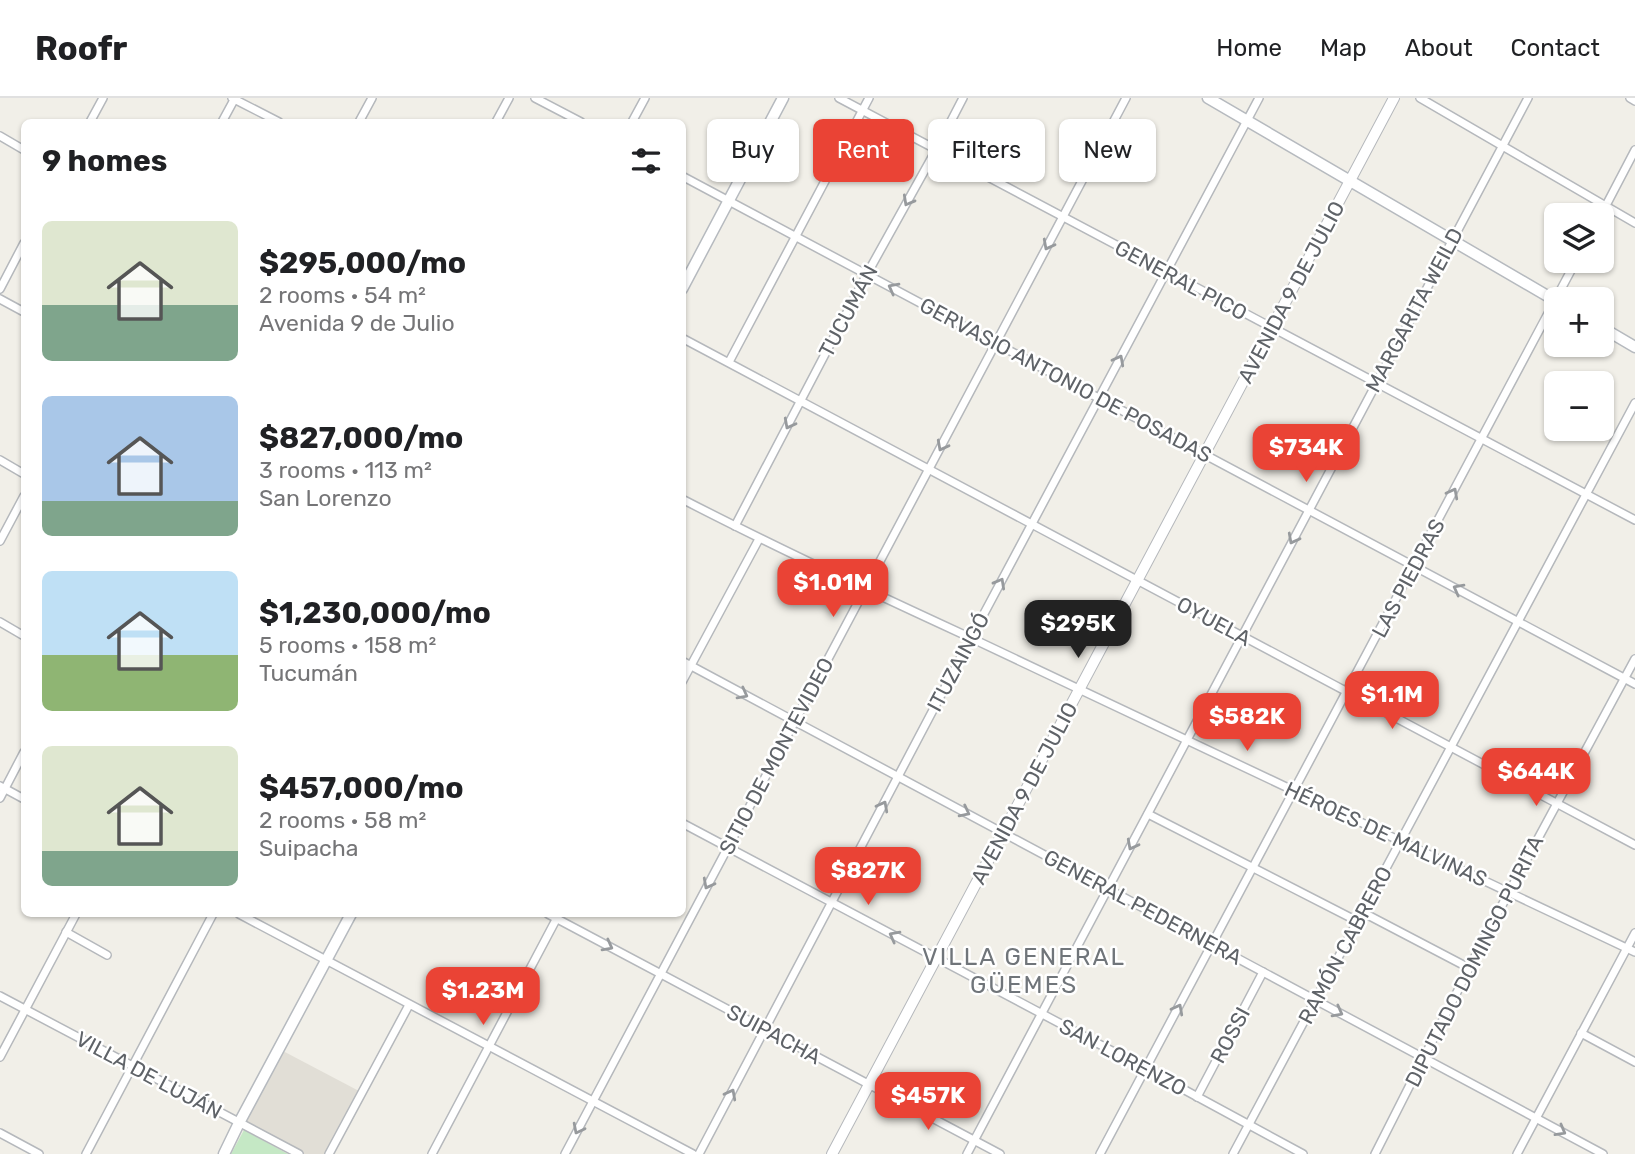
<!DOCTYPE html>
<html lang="en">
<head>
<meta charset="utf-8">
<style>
	body { margin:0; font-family:Rubik,sans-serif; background:#f6f6f6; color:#202124; height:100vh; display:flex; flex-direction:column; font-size:26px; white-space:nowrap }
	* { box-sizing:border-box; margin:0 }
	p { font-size:23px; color:#757577 }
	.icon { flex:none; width:38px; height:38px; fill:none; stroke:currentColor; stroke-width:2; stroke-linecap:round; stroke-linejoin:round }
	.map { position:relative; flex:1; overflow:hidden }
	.side { position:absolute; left:21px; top:21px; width:665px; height:798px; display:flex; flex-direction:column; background:#fff; border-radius:10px; box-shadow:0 2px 5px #0004 }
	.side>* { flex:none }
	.banner { position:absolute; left:707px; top:21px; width:665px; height:63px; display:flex; gap:14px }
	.buttons { position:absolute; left:1544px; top:105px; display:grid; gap:14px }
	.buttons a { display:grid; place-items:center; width:70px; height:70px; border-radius:10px; background:#fff; box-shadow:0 2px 5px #0004; font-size:35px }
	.price { position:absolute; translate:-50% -60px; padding:0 16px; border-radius:14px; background:#ea4335; color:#fff; font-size:23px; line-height:46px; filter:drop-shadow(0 2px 4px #0008) }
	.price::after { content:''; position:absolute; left:50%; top:42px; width:21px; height:16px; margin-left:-10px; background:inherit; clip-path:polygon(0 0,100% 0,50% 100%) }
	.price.on { background:#222; color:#fff }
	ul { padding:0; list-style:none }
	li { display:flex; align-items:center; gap:21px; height:175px; padding:0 21px }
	li span { display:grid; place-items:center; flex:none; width:196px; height:140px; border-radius:10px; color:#555 }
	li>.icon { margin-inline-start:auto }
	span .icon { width:84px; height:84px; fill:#fffc; stroke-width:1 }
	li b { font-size:30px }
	h2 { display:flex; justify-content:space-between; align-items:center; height:84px; padding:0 21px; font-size:30px }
	.pill { padding:0 24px; border-radius:10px; background:#fff; box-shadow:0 2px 5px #0004; font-size:24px; line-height:63px }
	.pill.on { background:#ea4335; color:#fff }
	header { display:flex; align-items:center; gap:42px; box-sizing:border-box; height:98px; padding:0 35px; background:#fff; border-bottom:2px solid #e0e0e0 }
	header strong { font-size:33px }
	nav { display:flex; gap:38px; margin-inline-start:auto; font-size:24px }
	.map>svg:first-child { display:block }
</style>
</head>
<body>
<header>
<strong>Roofr</strong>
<nav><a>Home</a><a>Map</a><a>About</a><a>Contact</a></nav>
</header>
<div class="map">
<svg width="1635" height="1056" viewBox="0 0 1635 1056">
	<rect width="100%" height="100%" fill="#f1efe8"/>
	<polygon fill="#e1ded6" points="283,953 359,993 325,1056 303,1056 245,1025"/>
	<polygon fill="#c5e8c5" points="244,1032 288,1056 231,1056"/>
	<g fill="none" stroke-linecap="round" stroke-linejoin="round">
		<defs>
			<g id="minor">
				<polyline points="232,0 279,24"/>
				<polyline points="535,0 581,24"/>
				<polyline points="839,0 1635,422"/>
				<polyline points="1420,0 1635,125"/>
				<polyline points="1630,0 1635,3"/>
				<polyline points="90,24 103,0"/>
				<polyline points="222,24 235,0"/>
				<polyline points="359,24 372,0"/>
				<polyline points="496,24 509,0"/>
				<polyline points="632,24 645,0"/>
				<polyline points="0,38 24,52"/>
				<polyline points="682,78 1635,586"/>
				<polyline points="1601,117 1635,52"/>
				<polyline points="0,191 24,145"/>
				<polyline points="0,201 24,214"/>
				<polyline points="682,240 1635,747"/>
				<polyline points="729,264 869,0"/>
				<polyline points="0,362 24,376"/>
				<path d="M682,401C777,450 873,495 971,540L1635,854"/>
				<polyline points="735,428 867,176 936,52 963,0"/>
				<polyline points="0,443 24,398"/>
				<polyline points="0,524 24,538"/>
				<polyline points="682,563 1603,1056"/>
				<polyline points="682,584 759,441"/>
				<polyline points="0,688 24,701"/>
				<polyline points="0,700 24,654"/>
				<polyline points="1148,716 1357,823"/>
				<polyline points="682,725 1146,971 1303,1056"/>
				<polyline points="1362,814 1469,870"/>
				<polyline points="239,816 693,1056"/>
				<polyline points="548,816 1000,1056"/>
				<polyline points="66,834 107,857"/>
				<polyline points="0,898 299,1056"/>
				<polyline points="1581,935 1635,964"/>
				<polyline points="0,959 76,816"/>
				<polyline points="1197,999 1263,874"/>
				<polyline points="0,1035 39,1056"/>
				<polyline points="86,1056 213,816"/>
				<polyline points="329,1056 409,907"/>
				<polyline points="432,1056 559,816"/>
				<polyline points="565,1056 1126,0"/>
				<polyline points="699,1056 971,540 1259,0"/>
				<polyline points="967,1056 1528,0"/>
				<polyline points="1100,1056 1576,163"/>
				<polyline points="1233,1056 1635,305"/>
				<polyline points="1375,1056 1487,835 1635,561"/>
				<polyline points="1517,1056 1635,835"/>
			</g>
			<polyline id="tertiary" points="832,1056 1394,0"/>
			<g id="secondary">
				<polyline points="1208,0 1556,203"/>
				<polyline points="682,191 783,0"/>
				<polyline points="1601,229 1635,249"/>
				<polyline points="224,1056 239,1025 351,816"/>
			</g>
		</defs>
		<use href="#minor" stroke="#b5b8bc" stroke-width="10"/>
		<use href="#tertiary" stroke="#b5b8bc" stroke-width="12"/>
		<use href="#secondary" stroke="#b6babf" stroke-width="13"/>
		<use href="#minor" stroke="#fff" stroke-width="7"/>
		<use href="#tertiary" stroke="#fff" stroke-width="10"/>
		<use href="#secondary" stroke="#fff" stroke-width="10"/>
	</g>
	<defs><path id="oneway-chevron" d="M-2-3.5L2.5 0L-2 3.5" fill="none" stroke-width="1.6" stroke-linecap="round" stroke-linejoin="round" transform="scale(1.75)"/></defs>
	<g stroke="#979a9d">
		<use href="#oneway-chevron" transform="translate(908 103) rotate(119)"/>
		<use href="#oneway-chevron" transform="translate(1048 147) rotate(118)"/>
		<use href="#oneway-chevron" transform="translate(893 190) rotate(-152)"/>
		<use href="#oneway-chevron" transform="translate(1119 262) rotate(-62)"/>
		<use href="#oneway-chevron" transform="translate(789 326) rotate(118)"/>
		<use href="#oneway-chevron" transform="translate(942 348) rotate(118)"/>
		<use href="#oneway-chevron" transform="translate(1453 395) rotate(-62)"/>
		<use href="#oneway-chevron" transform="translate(1293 441) rotate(118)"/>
		<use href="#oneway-chevron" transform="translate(1000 485) rotate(-61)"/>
		<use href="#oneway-chevron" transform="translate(1458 491) rotate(-152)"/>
		<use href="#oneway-chevron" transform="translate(743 596) rotate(28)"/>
		<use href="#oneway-chevron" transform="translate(883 708) rotate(-62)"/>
		<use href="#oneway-chevron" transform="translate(965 714) rotate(27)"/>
		<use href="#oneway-chevron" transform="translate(1132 747) rotate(118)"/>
		<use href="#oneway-chevron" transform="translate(708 786) rotate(118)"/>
		<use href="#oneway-chevron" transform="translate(894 838) rotate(-152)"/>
		<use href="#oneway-chevron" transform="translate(608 848) rotate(28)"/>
		<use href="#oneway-chevron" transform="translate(1178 911) rotate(-62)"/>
		<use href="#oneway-chevron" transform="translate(1338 914) rotate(28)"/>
		<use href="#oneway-chevron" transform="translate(731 996) rotate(-62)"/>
		<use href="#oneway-chevron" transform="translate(578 1031) rotate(117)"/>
		<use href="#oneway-chevron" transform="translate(1561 1033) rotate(29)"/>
	</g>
	<g text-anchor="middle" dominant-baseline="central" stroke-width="5" stroke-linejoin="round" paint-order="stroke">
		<g font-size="21" fill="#5f6368" stroke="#fff">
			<text transform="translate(1181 182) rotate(28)">GENERAL PICO</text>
			<text transform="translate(1291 194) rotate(-62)">AVENIDA 9 DE JULIO</text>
			<text transform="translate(1414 212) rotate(-62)">MARGARITA WEILD</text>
			<text transform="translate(848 213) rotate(-62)">TUCUMÁN</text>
			<text transform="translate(1066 282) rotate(28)">GERVASIO ANTONIO DE POSADAS</text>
			<text transform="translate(1408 480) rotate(-62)">LAS PIEDRAS</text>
			<text transform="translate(1214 523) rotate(28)">OYUELA</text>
			<text transform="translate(958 564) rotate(-62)">ITUZAINGÓ</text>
			<text transform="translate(776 658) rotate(-62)">SITIO DE MONTEVIDEO</text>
			<text transform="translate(1024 695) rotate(-62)">AVENIDA 9 DE JULIO</text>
			<text transform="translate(1386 736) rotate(25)">HÉROES DE MALVINAS</text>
			<text transform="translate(1143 809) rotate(28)">GENERAL PEDERNERA</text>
			<text transform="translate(1345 847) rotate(-62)">RAMÓN CABRERO</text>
			<text transform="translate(1474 863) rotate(-63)">DIPUTADO DOMINGO PURITA</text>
			<text transform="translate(774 936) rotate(28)">SUIPACHA</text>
			<text transform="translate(1230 937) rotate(-62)">ROSSI</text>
			<text transform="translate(1123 959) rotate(28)">SAN LORENZO</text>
			<text transform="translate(149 977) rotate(28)">VILLA DE LUJÁN</text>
		</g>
		<g font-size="24" letter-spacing="2" fill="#70757a" stroke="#fff">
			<text x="1024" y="859">VILLA GENERAL<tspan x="1024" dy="28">GÜEMES</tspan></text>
		</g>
	</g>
</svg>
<div class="buttons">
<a><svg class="icon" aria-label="layers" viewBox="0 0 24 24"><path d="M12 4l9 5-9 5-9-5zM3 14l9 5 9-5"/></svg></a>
<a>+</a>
<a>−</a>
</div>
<b class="price" style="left:1306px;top:386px">$734K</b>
<b class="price" style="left:833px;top:521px">$1.01M</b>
<b class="price on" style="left:1078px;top:562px">$295K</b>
<b class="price" style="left:1392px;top:633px">$1.1M</b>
<b class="price" style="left:1247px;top:655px">$582K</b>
<b class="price" style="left:1536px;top:710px">$644K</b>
<b class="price" style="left:868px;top:809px">$827K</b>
<b class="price" style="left:483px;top:929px">$1.23M</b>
<b class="price" style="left:928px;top:1034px">$457K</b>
<div class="banner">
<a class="pill">Buy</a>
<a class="pill on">Rent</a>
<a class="pill">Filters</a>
<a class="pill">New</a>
</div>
<section class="side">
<h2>9 homes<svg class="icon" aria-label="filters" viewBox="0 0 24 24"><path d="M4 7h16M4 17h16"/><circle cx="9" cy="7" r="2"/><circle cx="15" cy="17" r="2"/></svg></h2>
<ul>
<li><span style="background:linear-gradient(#dfe7d0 60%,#7fa58c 0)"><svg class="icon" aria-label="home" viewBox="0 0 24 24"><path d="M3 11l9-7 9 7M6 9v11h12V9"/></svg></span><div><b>$295,000/mo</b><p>2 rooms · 54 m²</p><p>Avenida 9 de Julio</p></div></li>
<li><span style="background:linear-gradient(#a9c7e8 75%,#7fa58c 0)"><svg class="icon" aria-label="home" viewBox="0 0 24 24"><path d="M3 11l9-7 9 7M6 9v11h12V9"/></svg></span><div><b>$827,000/mo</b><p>3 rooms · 113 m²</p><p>San Lorenzo</p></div></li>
<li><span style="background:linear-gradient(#bfe0f5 60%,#8fb573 0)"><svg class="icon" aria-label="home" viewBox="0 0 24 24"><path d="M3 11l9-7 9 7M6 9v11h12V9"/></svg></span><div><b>$1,230,000/mo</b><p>5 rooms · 158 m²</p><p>Tucumán</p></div></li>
<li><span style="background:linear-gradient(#dfe7d0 75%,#7fa58c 0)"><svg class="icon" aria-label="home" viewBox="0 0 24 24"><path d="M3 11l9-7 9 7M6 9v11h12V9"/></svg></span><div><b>$457,000/mo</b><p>2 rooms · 58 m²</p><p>Suipacha</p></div></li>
</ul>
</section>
</div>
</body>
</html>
